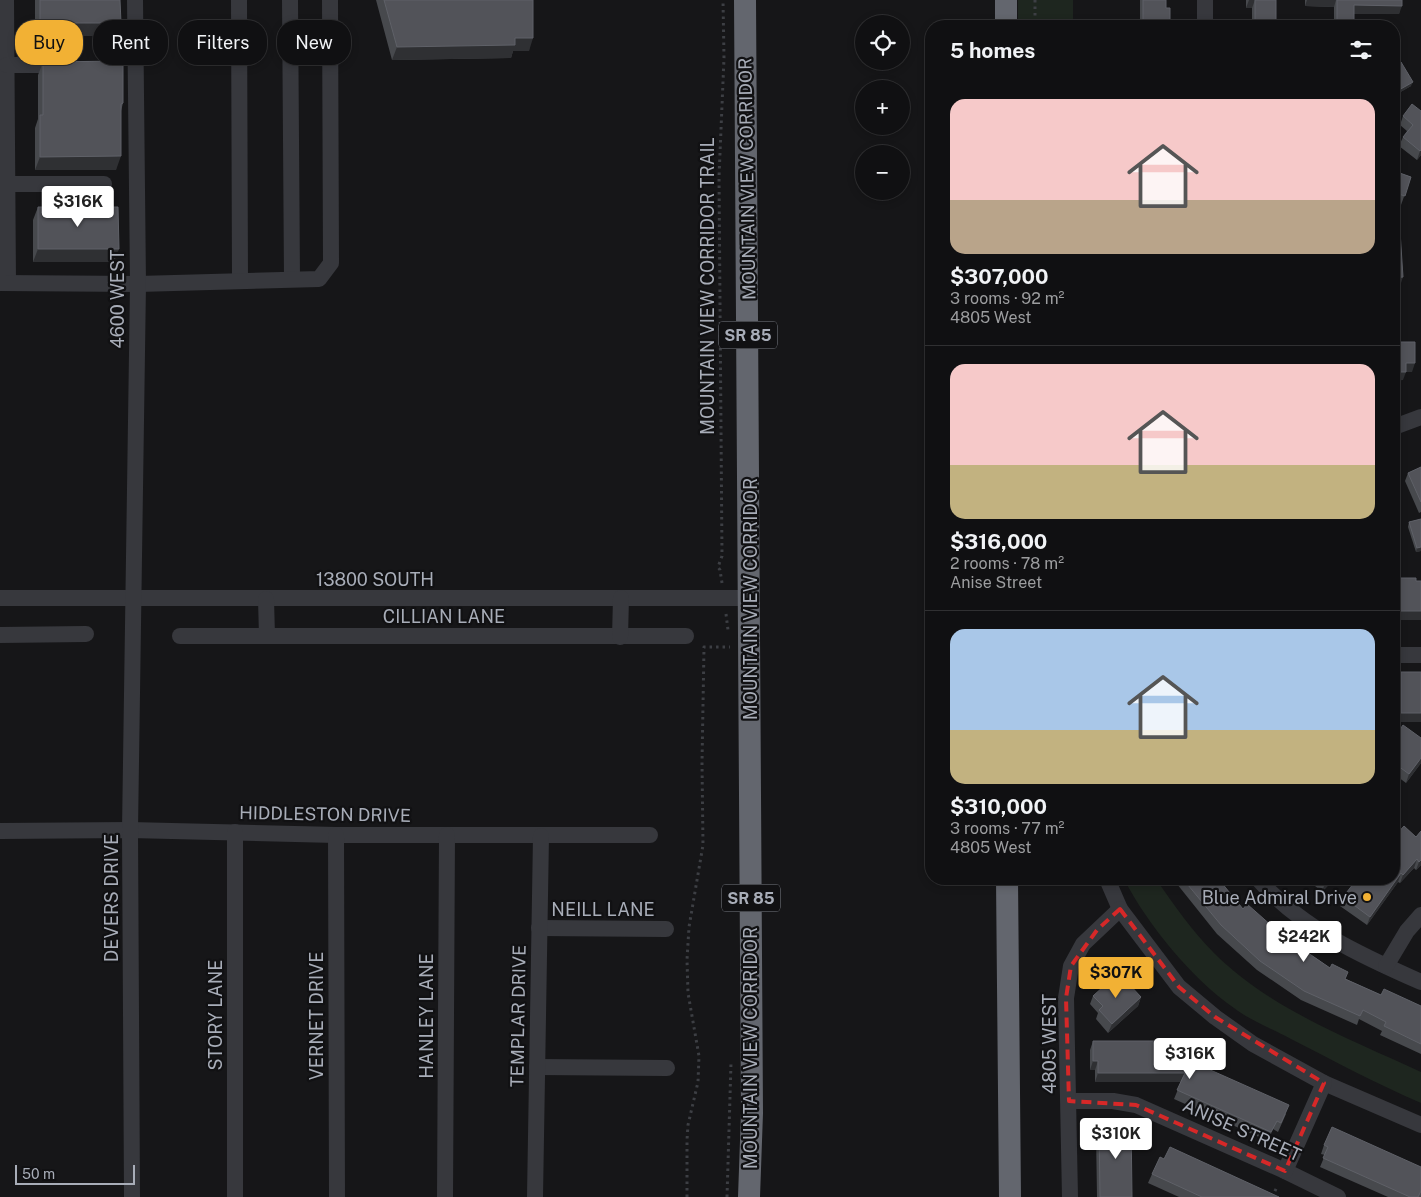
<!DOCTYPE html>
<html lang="en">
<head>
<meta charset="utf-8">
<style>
	body { margin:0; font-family:"Public Sans",sans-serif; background:#19191b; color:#f1f3f6; height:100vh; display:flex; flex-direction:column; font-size:19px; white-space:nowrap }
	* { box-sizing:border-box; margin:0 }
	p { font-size:16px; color:#9c9d9f }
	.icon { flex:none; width:28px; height:28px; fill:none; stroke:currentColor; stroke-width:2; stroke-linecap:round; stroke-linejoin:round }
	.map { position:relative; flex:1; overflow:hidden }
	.details { position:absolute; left:925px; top:20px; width:475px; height:865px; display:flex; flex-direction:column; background:#101012; border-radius:20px; box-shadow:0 2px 8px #0003,0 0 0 1px #303032 }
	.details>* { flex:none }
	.banner { position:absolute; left:15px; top:20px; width:475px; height:45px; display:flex; gap:10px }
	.fabs { position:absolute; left:855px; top:15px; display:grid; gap:10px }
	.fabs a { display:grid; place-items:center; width:55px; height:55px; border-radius:50%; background:#101012; box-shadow:0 2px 8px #0003,0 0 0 1px #303032; font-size:25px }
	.scale { position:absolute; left:15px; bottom:12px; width:120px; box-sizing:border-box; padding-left:5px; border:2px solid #a8adb8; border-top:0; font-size:14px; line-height:18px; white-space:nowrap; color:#a8adb8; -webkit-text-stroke:4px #111113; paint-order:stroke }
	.price { position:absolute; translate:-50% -42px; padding:0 11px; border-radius:5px; background:#fff; color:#222; font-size:16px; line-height:32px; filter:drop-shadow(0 1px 2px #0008) }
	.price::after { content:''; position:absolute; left:50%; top:30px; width:15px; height:11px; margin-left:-8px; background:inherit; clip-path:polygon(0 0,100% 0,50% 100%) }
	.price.active { background:#f2b134; color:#111 }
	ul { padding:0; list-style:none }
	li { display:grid; align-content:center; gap:10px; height:265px; padding:0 25px }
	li+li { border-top:1px solid #303032 }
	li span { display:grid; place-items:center; height:155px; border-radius:15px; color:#555 }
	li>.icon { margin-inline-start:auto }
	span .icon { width:90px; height:90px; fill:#fffc; stroke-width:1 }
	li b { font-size:21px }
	h2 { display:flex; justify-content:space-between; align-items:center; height:60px; padding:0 25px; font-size:21px }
	.pill { padding:0 18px; border-radius:20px; background:#101012; box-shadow:0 2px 8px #0003,0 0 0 1px #303032; font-size:18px; line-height:45px }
	.pill.active { background:#f2b134; color:#111 }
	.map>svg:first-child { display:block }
</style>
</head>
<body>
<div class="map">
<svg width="1421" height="1197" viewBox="0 0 1421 1197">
	<rect width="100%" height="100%" fill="#161618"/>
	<g fill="#1e261f">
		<rect x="1018" y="0" width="55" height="26"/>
		<path d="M1124,879H1156C1174,905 1192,931 1214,953C1270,1009 1350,1039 1421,1072V1103C1377,1084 1334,1061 1291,1039C1273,1029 1251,1021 1234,1008C1192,979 1147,924 1124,879Z"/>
	</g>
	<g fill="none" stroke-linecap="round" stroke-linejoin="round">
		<g stroke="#3d3f44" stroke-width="3" stroke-dasharray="2.5 4" stroke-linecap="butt">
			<polyline points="1035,0 1035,26"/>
			<polyline points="722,583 720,570 718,567 722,556 719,177 724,58 723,0"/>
			<polyline points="726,614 728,630"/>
			<polyline points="687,1197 687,1140 688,1125 698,1082 699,1056 688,993 687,960 689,927 703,845 702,763 704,647 730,647"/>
			<polyline points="727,1197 731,1063"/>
			<polyline points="1272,1197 1277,1187"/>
		</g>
		<g stroke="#37383d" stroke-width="16">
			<polyline points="6,0 8,283"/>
			<polyline points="239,0 240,281"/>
			<polyline points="290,0 292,279"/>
			<polyline points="1205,0 1205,26"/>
			<polyline points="7,65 62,65"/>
			<polyline points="0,184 104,184"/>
			<polyline points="0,283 138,284 319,279 331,263 330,0"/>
			<polyline points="1394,427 1421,417"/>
			<polyline points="0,598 749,598"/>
			<polyline points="266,599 267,636"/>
			<polyline points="0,635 86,634"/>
			<polyline points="180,636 686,636"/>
			<polyline points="620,637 621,598"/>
			<polyline points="1394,655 1421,655"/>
			<polyline points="0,831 130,830 336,835 650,835"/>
			<polyline points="235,832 235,1197"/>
			<polyline points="336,835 337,1197"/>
			<polyline points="1107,879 1120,909 1179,987 1215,1017 1253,1044 1324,1083 1421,1125"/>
			<path d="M1258,879C1302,929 1362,956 1421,982"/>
			<polyline points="539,928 666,929"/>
			<polyline points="1386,966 1407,931 1421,915"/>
			<polyline points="537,1067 667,1068"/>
			<polyline points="1069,1101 1113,1101 1136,1105 1285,1171 1338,1197"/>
			<polyline points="1285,1171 1324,1083"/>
			<polyline points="132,1197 130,830 138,284 135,0"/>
			<polyline points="445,1197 447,835"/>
			<polyline points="535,1197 541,836"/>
			<polyline points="1070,1197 1066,998 1071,966 1083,944 1120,909"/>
		</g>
		<g stroke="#63666e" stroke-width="22">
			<polyline points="745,0 752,1113 749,1197"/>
			<polyline points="1006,0 1006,26"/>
			<polyline points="1007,879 1010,1197"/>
		</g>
	</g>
	<g fill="#47494d">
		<polygon points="35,0 120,0 116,36 35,36"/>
		<polygon points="376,0 533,0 529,51 513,51 511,58 392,60"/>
		<polygon points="1140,0 1166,0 1166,8 1170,26 1140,26"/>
		<polygon points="1246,0 1276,0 1275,26 1252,26 1252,8 1246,8"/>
		<polygon points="1305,0 1402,0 1399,14 1354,14 1354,26 1334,26 1334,7 1305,6"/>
		<polygon points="43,62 123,103 121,111 116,170 35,170 35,128 38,119 38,75"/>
		<polygon points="1394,66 1411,86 1397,94 1394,88"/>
		<polygon points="1421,111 1421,155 1417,160 1399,146 1403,137 1407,131 1400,125 1403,116"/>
		<polygon points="1394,171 1411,177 1401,205 1394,203"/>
		<polygon points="38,207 114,262 33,262 33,220"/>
		<polygon points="1421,467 1421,512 1419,513 1405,481 1408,473"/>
		<polygon points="1421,519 1421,551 1416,552 1408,527 1409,522"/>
		<polygon points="1401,672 1421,672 1421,722 1398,722 1398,681"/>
		<polygon points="1394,738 1421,763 1406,783 1394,774"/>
		<polygon points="1421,831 1421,865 1416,870 1414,868 1400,883 1398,882 1367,925 1340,906 1343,897 1416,837"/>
		<polygon points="1172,879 1226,879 1224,886 1243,909 1282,935 1346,979 1381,995 1421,1006 1421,1054 1380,1035 1382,1031 1359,1019 1357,1025 1301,1000 1257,970 1217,934 1177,884 1175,885"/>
		<polygon points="1307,879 1334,879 1322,892"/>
		<polygon points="1125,986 1141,997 1138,1006 1108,1033 1096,1019 1098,1013 1090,1004 1093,996"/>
		<polygon points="1093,1041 1170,1052 1286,1114 1278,1132 1273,1129 1268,1141 1174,1099 1181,1082 1095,1082 1095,1070 1090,1070 1090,1050"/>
		<polygon points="1111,1121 1132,1197 1097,1197 1096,1134 1099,1125 1109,1125"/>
		<polygon points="1324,1145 1421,1167 1421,1197 1388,1197 1320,1167 1325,1155 1321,1154"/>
		<polygon points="1164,1159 1279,1197 1179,1197 1148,1183 1152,1174"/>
	</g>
	<g fill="#2f3033">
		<polygon points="1249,0 1255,0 1252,8 1246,8"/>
		<polygon points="1307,0 1336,0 1334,7 1305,6"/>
		<polygon points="1354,5 1402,6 1399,14 1351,14"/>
		<polygon points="40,23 121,23 116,36 35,36"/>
		<polygon points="1255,23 1276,23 1275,26 1254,26"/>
		<polygon points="515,38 533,38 529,51 513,51 511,58 392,60 397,47"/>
		<polygon points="1413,82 1411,86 1397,94 1399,90"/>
		<polygon points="1421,150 1421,155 1417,160 1420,151"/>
		<polygon points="121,156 116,170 35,170 40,157"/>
		<polygon points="38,249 119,249 114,262 33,262"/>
		<polygon points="1403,277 1400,286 1394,286 1394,278"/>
		<polygon points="1406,363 1415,363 1412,372 1406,372 1403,380 1394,381 1394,372"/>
		<polygon points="1421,547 1421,551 1416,552 1417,548"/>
		<rect x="1394" y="611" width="27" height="9"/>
		<polygon points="1401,713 1421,713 1421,722 1398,722"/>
		<polygon points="1421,758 1421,763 1406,783 1409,774"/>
		<polygon points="1417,859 1414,868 1400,883 1403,875"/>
		<polygon points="1421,860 1421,865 1416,870 1419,862"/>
		<polygon points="1401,873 1398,882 1367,925 1370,917"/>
		<polygon points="1225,879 1226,879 1224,886 1221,882"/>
		<polygon points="1329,879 1334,879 1322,892 1325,883"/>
		<polygon points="1141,997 1138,1006 1108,1033 1112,1024"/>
		<polygon points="1093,1061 1098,1061 1095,1070 1090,1070"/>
		<polygon points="1098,1073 1185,1073 1182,1082 1095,1082"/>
	</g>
	<g fill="#525359" stroke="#5f6168">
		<polygon points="40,0 120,0 121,23 40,23"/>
		<polygon points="384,0 533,0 533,38 515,38 515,45 397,47"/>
		<polygon points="1143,0 1166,0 1166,8 1170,8 1170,26 1143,26"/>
		<rect x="1255" y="0" width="21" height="23"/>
		<polygon points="1337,0 1402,0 1402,6 1354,5 1354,26 1337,26"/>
		<polygon points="123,61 123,103 121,104 121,156 40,157 40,115 43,115 43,62"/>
		<polygon points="1401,62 1413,82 1399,90 1394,81 1394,66"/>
		<polygon points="1412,104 1421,111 1421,150 1420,151 1403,137 1413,125 1403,116"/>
		<polygon points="1394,171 1411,177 1405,196 1395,193 1394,196"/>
		<polygon points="38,207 118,207 119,249 38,249"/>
		<polygon points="1400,231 1403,277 1394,278 1394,232"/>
		<polygon points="1394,342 1415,342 1415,363 1406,363 1406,372 1394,372"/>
		<polygon points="1421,467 1421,502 1408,473"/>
		<polygon points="1421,519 1421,547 1417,548 1409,522"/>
		<polygon points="1400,578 1416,578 1416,581 1421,581 1421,611 1394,611 1394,582 1400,582"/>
		<rect x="1401" y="672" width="20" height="41"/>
		<polygon points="1403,725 1421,738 1421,758 1409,774 1394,763 1394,738"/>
		<polygon points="1404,826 1416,837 1421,831 1421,860 1419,862 1417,859 1403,875 1401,873 1370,917 1343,897 1357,879 1394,879 1394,837"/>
		<polygon points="1183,879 1225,879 1221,882 1243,909 1247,904 1282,935 1330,968 1332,964 1348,972 1345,979 1381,995 1384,989 1421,1006 1421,1044 1384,1026 1386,1022 1363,1010 1360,1016 1304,991 1260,961 1221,925"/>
		<polygon points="1320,879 1329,879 1325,883"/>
		<polygon points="1116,975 1125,986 1128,983 1141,997 1112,1024 1099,1010 1103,1006 1093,996"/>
		<polygon points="1093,1041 1170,1041 1170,1052 1289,1105 1281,1123 1277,1121 1271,1132 1177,1090 1185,1073 1098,1073 1098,1061 1093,1061"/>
		<polygon points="1131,1120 1132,1197 1100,1197 1099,1125 1111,1125 1111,1121"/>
		<polygon points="1332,1127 1421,1167 1421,1191 1418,1197 1410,1197 1323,1158 1328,1147 1324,1145"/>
		<polygon points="1170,1147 1279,1197 1202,1197 1152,1174 1160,1157 1164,1159"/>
	</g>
	<path fill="none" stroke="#d62828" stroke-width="4" stroke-dasharray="10 6" stroke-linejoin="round" d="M1120,909L1179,987L1215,1017L1324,1083L1285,1171L1136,1105L1069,1101L1066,998L1071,966L1097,930Z"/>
	<circle fill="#f2b134" stroke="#111113" stroke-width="2" cx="1367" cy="897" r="5"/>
	<g text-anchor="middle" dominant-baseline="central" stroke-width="4.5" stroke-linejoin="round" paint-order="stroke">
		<g fill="#111113" stroke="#7b7e86" stroke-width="1">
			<rect x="719" y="321.5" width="58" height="27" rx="4"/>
			<rect x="722" y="884.5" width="58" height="27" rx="4"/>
		</g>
		<g font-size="16" font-weight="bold" fill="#a8adb8">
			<text x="748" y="335">SR 85</text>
			<text x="751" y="898">SR 85</text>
		</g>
		<g font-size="18" fill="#a8adb8" stroke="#111113">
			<text transform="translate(747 179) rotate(-91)">MOUNTAIN VIEW CORRIDOR</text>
			<text transform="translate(707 286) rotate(-90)">MOUNTAIN VIEW CORRIDOR TRAIL</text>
			<text transform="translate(117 299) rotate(-90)">4600 WEST</text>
			<text x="375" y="579">13800 SOUTH</text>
			<text transform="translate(750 599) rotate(-90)">MOUNTAIN VIEW CORRIDOR</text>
			<text x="444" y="616">CILLIAN LANE</text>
			<text transform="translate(325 814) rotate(1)">HIDDLESTON DRIVE</text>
			<text transform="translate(111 898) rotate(-90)">DEVERS DRIVE</text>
			<text x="603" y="909">NEILL LANE</text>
			<text transform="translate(215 1015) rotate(-90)">STORY LANE</text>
			<text transform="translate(316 1016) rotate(-90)">VERNET DRIVE</text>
			<text transform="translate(426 1016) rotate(-90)">HANLEY LANE</text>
			<text transform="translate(518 1016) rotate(-89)">TEMPLAR DRIVE</text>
			<text transform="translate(1049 1044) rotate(-90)">4805 WEST</text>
			<text transform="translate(750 1048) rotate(-90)">MOUNTAIN VIEW CORRIDOR</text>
			<text transform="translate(1242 1130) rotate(24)">ANISE STREET</text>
		</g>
		<g font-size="18" fill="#a8adb8" stroke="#111113" text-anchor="end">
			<text x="1357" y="897">Blue Admiral Drive</text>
		</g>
	</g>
</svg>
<div class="fabs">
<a><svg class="icon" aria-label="locate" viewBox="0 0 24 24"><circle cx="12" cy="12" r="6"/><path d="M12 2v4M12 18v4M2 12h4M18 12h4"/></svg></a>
<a>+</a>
<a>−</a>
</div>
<div class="scale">50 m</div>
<b class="price" style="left:78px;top:228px">$316K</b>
<b class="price" style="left:1304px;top:963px">$242K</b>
<b class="price active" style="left:1116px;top:999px">$307K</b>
<b class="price" style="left:1190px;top:1080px">$316K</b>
<b class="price" style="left:1116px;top:1160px">$310K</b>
<div class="banner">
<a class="pill active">Buy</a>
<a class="pill">Rent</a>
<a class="pill">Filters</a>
<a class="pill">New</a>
</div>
<section class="details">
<h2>5 homes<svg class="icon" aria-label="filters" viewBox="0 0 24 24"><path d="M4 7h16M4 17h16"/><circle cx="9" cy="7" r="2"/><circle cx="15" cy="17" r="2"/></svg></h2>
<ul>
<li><span style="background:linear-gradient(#f6c9c9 65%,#b9a48a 0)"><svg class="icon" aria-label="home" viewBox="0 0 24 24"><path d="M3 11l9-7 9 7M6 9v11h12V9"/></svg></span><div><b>$307,000</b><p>3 rooms · 92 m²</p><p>4805 West</p></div></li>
<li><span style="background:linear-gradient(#f6c9c9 65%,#c2b280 0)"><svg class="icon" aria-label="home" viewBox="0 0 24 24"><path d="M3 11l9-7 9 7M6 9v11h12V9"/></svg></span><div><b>$316,000</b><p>2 rooms · 78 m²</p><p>Anise Street</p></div></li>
<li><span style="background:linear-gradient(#a9c7e8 65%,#c2b280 0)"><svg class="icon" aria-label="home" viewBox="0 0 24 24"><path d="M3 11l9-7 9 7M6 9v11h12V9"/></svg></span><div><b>$310,000</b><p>3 rooms · 77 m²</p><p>4805 West</p></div></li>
</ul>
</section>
</div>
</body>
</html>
